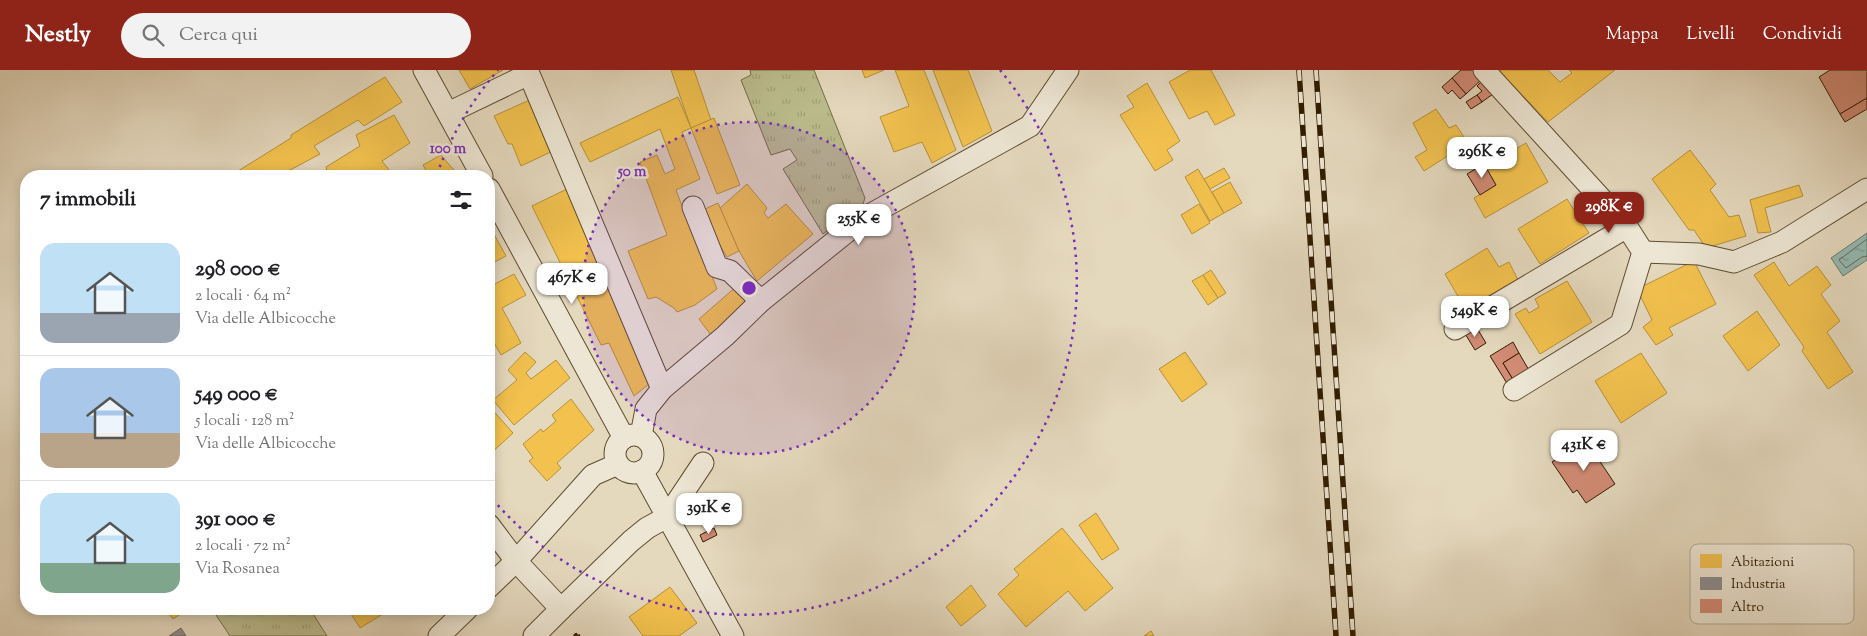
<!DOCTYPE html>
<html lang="it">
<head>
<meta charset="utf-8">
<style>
	body { margin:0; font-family:"Sorts Mill Goudy",serif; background:#f2f2f2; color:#202124; height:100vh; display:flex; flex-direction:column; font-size:19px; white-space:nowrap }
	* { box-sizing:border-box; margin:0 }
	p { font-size:16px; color:#757577 }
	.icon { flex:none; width:28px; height:28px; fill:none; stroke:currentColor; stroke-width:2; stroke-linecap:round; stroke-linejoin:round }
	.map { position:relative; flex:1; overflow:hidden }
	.details { position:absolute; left:20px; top:100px; width:475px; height:445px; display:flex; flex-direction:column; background:#fff; border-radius:20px; box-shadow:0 2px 12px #0003 }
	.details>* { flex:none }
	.price { position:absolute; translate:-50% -42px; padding:0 11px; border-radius:10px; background:#fff; color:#222; font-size:16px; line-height:32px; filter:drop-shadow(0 1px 2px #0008) }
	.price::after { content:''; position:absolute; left:50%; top:30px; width:15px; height:11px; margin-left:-8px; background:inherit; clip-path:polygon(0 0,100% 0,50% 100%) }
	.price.active { background:#8f2418; color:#fff }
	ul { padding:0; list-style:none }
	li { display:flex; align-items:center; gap:15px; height:125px; padding:0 20px }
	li+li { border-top:1px solid #e0e0e0 }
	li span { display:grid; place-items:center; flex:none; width:140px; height:100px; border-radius:15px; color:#555 }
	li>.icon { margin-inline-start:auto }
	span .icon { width:60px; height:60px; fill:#fffc; stroke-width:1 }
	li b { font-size:21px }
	h2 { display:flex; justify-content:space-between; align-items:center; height:60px; padding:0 20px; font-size:21px }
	header { display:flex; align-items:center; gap:30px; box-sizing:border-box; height:70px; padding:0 25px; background:#8f2418; color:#fff }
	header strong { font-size:24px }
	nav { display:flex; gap:28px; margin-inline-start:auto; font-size:18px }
	.search { width:350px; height:45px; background:#f2f2f2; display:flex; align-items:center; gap:12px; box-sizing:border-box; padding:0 18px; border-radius:28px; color:#757577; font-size:19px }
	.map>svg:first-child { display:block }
</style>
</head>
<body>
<header>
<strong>Nestly</strong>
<div class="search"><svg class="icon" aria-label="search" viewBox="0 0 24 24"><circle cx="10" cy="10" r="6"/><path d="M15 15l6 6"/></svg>Cerca qui</div>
<nav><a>Mappa</a><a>Livelli</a><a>Condividi</a></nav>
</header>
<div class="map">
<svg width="1867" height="566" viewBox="0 0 1867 566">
	<defs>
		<pattern id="grass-tufts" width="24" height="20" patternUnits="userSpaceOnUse" patternTransform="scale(1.25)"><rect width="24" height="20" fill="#bbbc8d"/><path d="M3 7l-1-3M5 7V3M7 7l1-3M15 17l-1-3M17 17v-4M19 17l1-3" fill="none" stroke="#a1a178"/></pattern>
		<pattern id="water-ripples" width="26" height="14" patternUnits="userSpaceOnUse" patternTransform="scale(1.25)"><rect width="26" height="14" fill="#95b9b2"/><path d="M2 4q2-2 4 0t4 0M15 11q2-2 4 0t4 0" fill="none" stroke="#7a968e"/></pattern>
	</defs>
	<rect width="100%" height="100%" fill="#e4d8bd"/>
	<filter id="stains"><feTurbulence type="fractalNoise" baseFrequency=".004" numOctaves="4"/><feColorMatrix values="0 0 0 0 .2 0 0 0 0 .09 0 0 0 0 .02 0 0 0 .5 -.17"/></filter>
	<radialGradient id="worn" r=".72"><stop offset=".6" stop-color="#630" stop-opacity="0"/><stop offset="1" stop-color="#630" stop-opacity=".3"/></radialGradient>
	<g fill="url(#grass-tufts)" stroke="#766c46">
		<polygon points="750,0 814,0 865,128 863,134 823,164 783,99 797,90 790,79 771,85 741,10 751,5"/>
		<polygon points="212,539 310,539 327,566 230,566"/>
	</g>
	<polygon fill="url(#water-ripples)" stroke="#6d7b6b" points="1867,163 1867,190 1843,206 1831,188"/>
	<g fill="#f2c14e" stroke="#b89037">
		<polygon points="459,0 503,0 470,19"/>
		<polygon points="671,0 694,0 711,50 691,58"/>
		<polygon points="862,0 884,0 865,8"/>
		<polygon points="895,0 924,0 956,80 932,93 922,72 894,82 880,47 909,36"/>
		<polygon points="933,0 968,0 992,61 963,77"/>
		<polygon points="1190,0 1211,0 1235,45 1215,55 1207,41 1189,49 1169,12"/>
		<polygon points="1501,0 1548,0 1560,12 1572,3 1569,0 1615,0 1548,52 1500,2"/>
		<polygon points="385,7 402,32 364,56 358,50 314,76 320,84 279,106 230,106 291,68 291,65"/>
		<polygon points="1147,13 1180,71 1167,80 1173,90 1155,101 1120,45 1134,37 1127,26"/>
		<polygon points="678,27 691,58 682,62 700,109 676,120 682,136 685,135 717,219 695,235 677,242 674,238 656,227 648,229 628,181 667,165 640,92 657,85 665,104 675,99 660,59 590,92 580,73"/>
		<polygon points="534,28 555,80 521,96 512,74 508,74 494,46"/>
		<polygon points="1436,39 1449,58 1456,55 1468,73 1424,101 1415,87 1427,80 1413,53"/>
		<polygon points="394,45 410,73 382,91 394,106 314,106 313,103 327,100 326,97 360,76 356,65"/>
		<polygon points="714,48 740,115 717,124 691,58"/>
		<polygon points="1526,73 1548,112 1485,148 1474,128 1496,115 1484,94 1502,84 1503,86"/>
		<polygon points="1690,80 1716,114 1710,120 1729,147 1739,145 1746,166 1706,178 1694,160 1689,160 1652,109"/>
		<polygon points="441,85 459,106 429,106 423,95"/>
		<polygon points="1224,98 1230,108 1210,119 1204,109"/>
		<polygon points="1198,99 1224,143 1210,151 1185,107"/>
		<polygon points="1230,112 1242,133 1224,143 1212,122"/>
		<polygon points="747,114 767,138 764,143 768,148 786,134 813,164 757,211 739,181 720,138"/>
		<polygon points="1799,115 1803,126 1765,138 1771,162 1758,163 1750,130"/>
		<polygon points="571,117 653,311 634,326 609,273 601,275 532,136"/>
		<polygon points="1567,129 1589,163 1540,194 1518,159"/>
		<polygon points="718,133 739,181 727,187 719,174 705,139"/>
		<polygon points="1199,134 1210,153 1192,164 1181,145"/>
		<polygon points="489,155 506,186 489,195"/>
		<polygon points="1487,178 1499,197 1509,192 1518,210 1466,240 1445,204"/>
		<polygon points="1694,191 1716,234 1669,258 1673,265 1656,275 1643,257 1652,250 1637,219"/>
		<polygon points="1774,192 1789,216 1817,196 1831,215 1821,224 1840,251 1827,262 1853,302 1828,319 1802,281 1804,277 1754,205"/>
		<polygon points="1211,200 1226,223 1218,228 1203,205"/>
		<polygon points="514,204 526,225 502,238 521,273 501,285 489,264 489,217"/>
		<polygon points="1203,205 1218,228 1208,235 1192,211"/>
		<polygon points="1567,211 1592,252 1540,284 1515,244 1526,238 1529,243 1539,237 1535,229"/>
		<polygon points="738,215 749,231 711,265 699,249"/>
		<polygon points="1757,241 1780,275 1748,301 1723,266"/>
		<polygon points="525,282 536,292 526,303 531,309 556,290 570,308 514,355 493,330 517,310 508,300"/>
		<polygon points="1185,282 1207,314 1182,332 1159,299"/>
		<polygon points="1641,283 1667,323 1621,353 1595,311"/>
		<polygon points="571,329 594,360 557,393 561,398 547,411 529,391 533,388 523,374 541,359 543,362 556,351 552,345"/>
		<polygon points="489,336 513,363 489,385"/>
		<polygon points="1096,443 1119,479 1102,490 1079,455"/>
		<polygon points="1062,458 1113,518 1085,541 1068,521 1026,557 998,524 1019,505 1014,499"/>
		<polygon points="971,515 986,536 961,556 946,537"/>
		<polygon points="670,517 697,553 679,566 643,566 629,547"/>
		<polygon points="166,539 188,539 173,549"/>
		<polygon points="348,539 391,539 360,558"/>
		<polygon points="1151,561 1154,566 1144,566"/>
	</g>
	<polygon fill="#8d8d92" stroke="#726b66" points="181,558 186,566 169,566"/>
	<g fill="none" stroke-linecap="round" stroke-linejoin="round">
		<polyline stroke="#646b59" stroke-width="1" points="1867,169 1839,190 1846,198 1862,187 1867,186"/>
	</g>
	<g fill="#d28b75" stroke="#321d00">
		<polygon points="1461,0 1474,0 1482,9 1466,24 1452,8"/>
		<polygon points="1830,0 1867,0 1867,28 1840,44 1819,7"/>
		<polygon points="1452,8 1466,24 1460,29 1452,20 1448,24 1442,17"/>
		<polygon points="1482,11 1493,24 1482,32 1477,25 1482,21 1477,16"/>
		<polygon points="1477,25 1482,32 1471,39 1466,32"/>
		<polygon points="1867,28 1867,39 1845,52 1840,44"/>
		<polygon points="1484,94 1496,115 1480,125 1467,104"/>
		<polygon points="1475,255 1486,273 1475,280 1464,262"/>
		<polygon points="1513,272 1519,283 1503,293 1514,311 1508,315 1490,286"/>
		<polygon points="1519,283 1530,302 1514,311 1503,293"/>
		<polygon points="1584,371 1594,385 1595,384 1615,414 1586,433 1577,420 1573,423 1552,392"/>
		<polygon points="714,458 717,465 703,472 700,465"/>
	</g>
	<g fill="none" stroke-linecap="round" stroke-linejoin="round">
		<defs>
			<g id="minor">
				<polyline points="424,0 482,106"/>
				<polyline points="1484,0 1627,157 1643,182 1621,254 1514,320"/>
				<polyline points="448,43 529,4 662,319"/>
				<polyline points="489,119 624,368"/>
				<polyline points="693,137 717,197 730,201 761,231"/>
				<polyline points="1643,182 1699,184 1734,192 1782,172 1867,119"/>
				<polyline points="1455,259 1627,157"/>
				<circle cx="634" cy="384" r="19"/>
				<polyline points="641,366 646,339 662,319 725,266 761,231 864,148 1030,56 1068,0"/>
				<polyline points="642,401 733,566"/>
				<polyline points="489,455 516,491 561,539 631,471 647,458 667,447 703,393"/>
				<polyline points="489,517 516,491 593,405 618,394"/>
				<polyline points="439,566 467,539"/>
				<polyline points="534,566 561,539"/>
			</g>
		</defs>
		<use href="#minor" stroke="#5e4c2f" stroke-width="23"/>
		<polyline stroke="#321d00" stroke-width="3" stroke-dasharray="4 2.5" stroke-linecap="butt" points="574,566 578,563 579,566"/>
		<use href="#minor" stroke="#ede6d4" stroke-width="21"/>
		<defs>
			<g id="rail">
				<polyline points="1299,0 1336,566"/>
				<polyline points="1316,0 1353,566"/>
			</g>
		</defs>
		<use href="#rail" stroke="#321d00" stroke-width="5.5"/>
		<use href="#rail" stroke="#ede6d4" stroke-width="4" stroke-dasharray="11" stroke-linecap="butt"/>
	</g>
	<circle cx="749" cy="218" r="166" fill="#7b2cbf" fill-opacity=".12"/>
	<g fill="none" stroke="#7b2cbf" stroke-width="2.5" stroke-dasharray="2.5 5">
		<circle cx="749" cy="218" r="166"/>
		<path d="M437 104A332 332 0 0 1 498 0M1000 0A332 332 0 1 1 489 425"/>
	</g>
	<rect x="1690" y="474" width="164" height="80" rx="8" fill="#ede6d4" stroke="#b5aa94" stroke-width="1"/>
	<rect x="1700" y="484" width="22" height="14" fill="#f2c14e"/>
	<rect x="1700" y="507" width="22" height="13" fill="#8d8d92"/>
	<rect x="1700" y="529" width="22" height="14" fill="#d28b75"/>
	<g font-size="14" fill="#321d00">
		<text x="1731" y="496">Abitazioni</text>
		<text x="1731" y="518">Industria</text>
		<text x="1731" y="541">Altro</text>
	</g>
	<circle cx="749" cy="218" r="8" fill="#7b2cbf" stroke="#ede6d4" stroke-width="2.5"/>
	<g font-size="15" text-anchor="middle" font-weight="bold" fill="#7b2cbf" stroke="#ede6d4" stroke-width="5" stroke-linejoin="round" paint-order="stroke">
		<text x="448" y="83">100 m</text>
		<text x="632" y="106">50 m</text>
	</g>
	<rect width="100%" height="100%" filter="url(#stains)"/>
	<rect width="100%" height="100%" fill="url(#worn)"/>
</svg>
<b class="price" style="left:1482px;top:109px">296K €</b>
<b class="price active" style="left:1609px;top:164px">298K €</b>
<b class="price" style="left:859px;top:176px">255K €</b>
<b class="price" style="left:572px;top:235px">467K €</b>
<b class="price" style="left:1475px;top:268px">549K €</b>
<b class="price" style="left:1584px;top:402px">431K €</b>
<b class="price" style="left:709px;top:465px">391K €</b>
<section class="details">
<h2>7 immobili<svg class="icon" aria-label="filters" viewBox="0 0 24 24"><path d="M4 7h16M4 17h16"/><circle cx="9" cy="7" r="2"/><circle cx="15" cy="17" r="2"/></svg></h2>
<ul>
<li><span style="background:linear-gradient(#bfe0f5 70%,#9aa5b1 0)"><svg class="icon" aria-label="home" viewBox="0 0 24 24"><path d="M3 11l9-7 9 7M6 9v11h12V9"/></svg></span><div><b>298 000 €</b><p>2 locali · 64 m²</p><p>Via delle Albicocche</p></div></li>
<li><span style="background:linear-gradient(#a9c7e8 65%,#b9a48a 0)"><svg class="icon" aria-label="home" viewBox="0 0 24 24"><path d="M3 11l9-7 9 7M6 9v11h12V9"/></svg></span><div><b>549 000 €</b><p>5 locali · 128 m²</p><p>Via delle Albicocche</p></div></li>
<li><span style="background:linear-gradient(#bfe0f5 70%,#7fa58c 0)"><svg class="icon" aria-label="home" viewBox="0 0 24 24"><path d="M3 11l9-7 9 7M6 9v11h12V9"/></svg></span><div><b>391 000 €</b><p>2 locali · 72 m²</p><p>Via Rosanea</p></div></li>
</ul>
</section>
</div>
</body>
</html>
